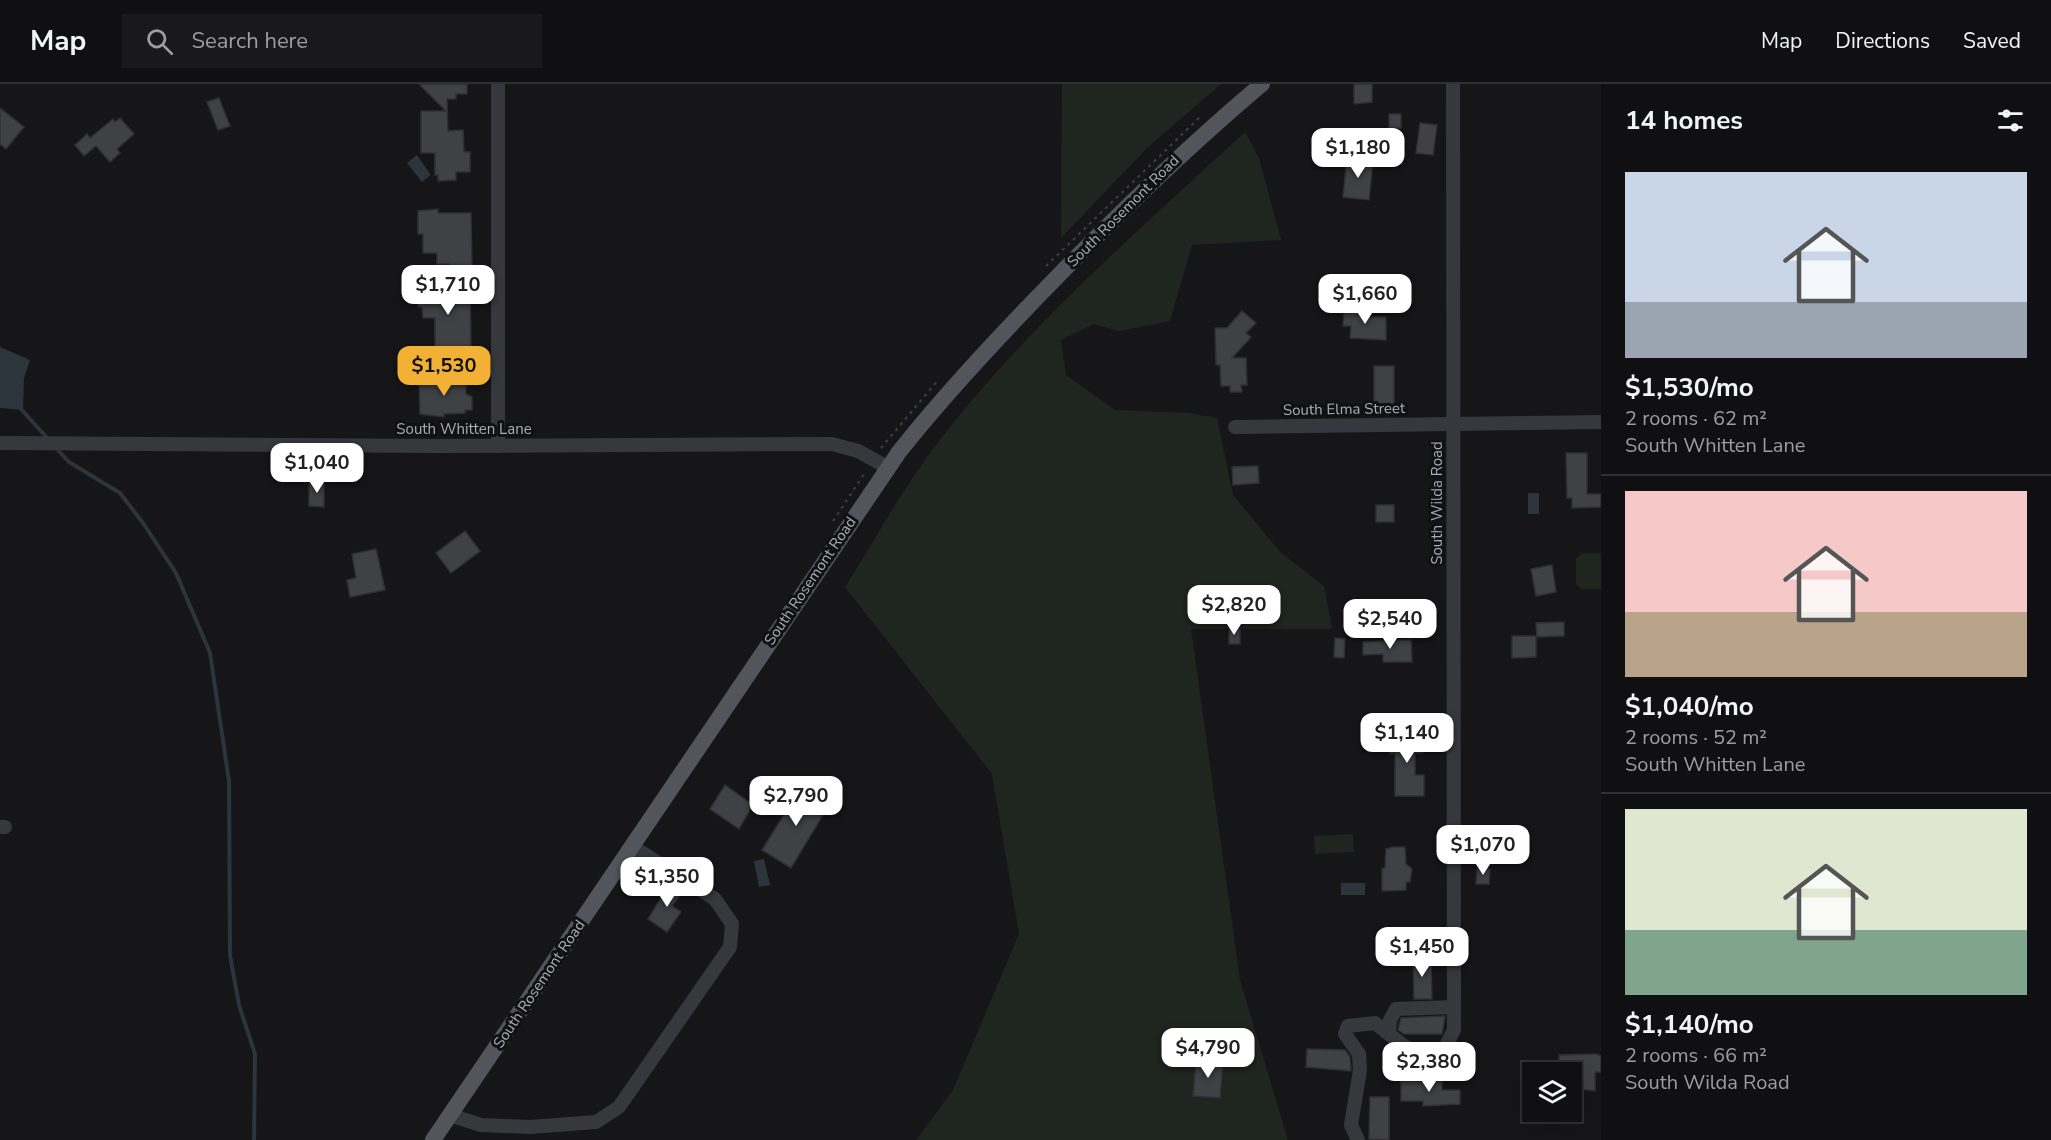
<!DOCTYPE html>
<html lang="en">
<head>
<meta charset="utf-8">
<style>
	body { margin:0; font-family:"Nunito Sans",sans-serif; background:#19191b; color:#f1f3f6; height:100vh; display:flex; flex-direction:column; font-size:22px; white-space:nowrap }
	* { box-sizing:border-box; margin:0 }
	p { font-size:20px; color:#9c9d9f }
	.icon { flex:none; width:33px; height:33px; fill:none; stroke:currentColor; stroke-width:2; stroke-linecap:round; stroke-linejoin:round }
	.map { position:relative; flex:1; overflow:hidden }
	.details { display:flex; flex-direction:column; background:#101012; width:450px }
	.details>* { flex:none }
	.fabs { position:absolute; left:1522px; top:978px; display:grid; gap:12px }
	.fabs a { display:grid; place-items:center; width:60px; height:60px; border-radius:0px; background:#101012; box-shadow:0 6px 24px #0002,0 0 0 2px #303032; font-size:30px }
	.price { position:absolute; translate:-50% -51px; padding:0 14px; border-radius:12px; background:#fff; color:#222; font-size:20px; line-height:39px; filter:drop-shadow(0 2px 3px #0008) }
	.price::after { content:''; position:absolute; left:50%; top:36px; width:18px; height:14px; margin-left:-9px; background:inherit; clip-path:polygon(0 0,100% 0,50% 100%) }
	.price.selected { background:#f2b134; color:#111 }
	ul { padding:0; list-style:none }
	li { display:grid; align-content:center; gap:12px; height:318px; padding:0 24px }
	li+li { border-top:2px solid #303032 }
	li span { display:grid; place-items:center; height:186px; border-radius:0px; color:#555 }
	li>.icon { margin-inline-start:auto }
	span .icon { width:108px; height:108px; fill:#fffc; stroke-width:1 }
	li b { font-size:26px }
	h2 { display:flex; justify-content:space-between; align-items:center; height:72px; padding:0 24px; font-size:26px }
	header { display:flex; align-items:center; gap:36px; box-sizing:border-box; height:84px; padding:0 30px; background:#101012; border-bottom:2px solid #303032 }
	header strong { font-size:28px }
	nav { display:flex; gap:33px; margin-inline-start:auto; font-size:21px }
	.search { width:420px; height:54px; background:#19191b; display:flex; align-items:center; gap:15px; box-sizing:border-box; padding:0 21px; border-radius:0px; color:#9c9d9f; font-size:22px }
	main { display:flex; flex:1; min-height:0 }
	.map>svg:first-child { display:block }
</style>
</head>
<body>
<header>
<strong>Map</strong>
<div class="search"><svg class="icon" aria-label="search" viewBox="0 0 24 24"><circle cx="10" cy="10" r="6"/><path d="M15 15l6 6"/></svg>Search here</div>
<nav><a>Map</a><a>Directions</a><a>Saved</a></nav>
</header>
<main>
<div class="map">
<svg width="1601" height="1056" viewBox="0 0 1601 1056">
	<rect width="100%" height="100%" fill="#161618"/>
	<g fill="#1e261f">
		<polygon points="1062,0 1221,0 1147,64 1061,154"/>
		<path d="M1245,48L1259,74L1281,156L1192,161L1170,237L1119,247L1094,240L1061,256L1066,291L1115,326L1189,329L1217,334L1233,411L1280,468L1324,502L1332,545H1191L1240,896L1288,1056H916L953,1006L1019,850L992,690L845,503C875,456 902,405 936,361C1025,244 1138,147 1245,48Z"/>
		<polygon points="1582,469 1601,469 1601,505 1582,505 1576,500 1576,474"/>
		<polygon points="1353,750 1354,768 1315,770 1314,752"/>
	</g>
	<g fill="#2c353c">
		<polygon points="417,71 431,91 422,98 407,79"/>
		<polygon points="0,263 30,276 24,294 23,326 0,324"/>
		<rect x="1528" y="409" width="11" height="21"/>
		<polygon points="764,775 770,801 759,803 754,777"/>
		<rect x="1341" y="799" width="24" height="12"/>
	</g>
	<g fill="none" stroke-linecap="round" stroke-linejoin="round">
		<g stroke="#2c353c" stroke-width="4">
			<polyline points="20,324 49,356"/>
			<polyline points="56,364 69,378 120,409 143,439 176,489 210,569 229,697 230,871 239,921 255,970 254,1056"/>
		</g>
	</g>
	<g fill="#404145" stroke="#303034" stroke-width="1.5">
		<polygon points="419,0 467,0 467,10 456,10 456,15 447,15 448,47 463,46 464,68 470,68 470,88 456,88 456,96 438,97 438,91 435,91 435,69 421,69 421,27 446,27"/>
		<polygon points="1354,0 1372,0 1372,18 1354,20"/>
		<polygon points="219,14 230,42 218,46 207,18"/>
		<polygon points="0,24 24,43 6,65 0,60"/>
		<rect x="1389" y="30" width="12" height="14"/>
		<polygon points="120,34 134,50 117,65 120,69 110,78 96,62 84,72 75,61 87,50 90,54 113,35 115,38"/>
		<polygon points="1420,39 1437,41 1433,71 1416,69"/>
		<polygon points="1347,74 1373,77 1369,116 1343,113"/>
		<polygon points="438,125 438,129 471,129 472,183 453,184 449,180 437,180 437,169 423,169 423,150 418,150 418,127"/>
		<polygon points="443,203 470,205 471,265 435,264 435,234 423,234 422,223 418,223 418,207"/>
		<polygon points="1344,224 1365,224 1365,233 1386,233 1386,256 1350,254 1351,242 1343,242"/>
		<polygon points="1242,227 1256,239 1246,249 1251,253 1232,274 1246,274 1247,301 1241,301 1242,308 1230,308 1230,302 1221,302 1220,281 1216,281 1215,244 1227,244"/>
		<rect x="1374" y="282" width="20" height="40"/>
		<polygon points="466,294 466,310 472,313 472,326 465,326 465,329 444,330 444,333 420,330 419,297"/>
		<polygon points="1566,369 1587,369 1587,410 1601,410 1601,423 1572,424 1572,414 1567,414"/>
		<polygon points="1258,382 1259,399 1233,401 1232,383"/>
		<polygon points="309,397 324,397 324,423 309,422"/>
		<rect x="1376" y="421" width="18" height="17"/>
		<polygon points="465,447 480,467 451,489 436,469"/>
		<polygon points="376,465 385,506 350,513 347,496 356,494 352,470"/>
		<polygon points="1552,481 1556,508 1536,512 1531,485"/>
		<polygon points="1564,538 1564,552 1537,553 1536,539"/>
		<rect x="1229" y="545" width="11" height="15"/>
		<polygon points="1512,552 1536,552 1536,573 1512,574"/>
		<polygon points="1335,554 1345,555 1344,574 1334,573"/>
		<polygon points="1404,556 1411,556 1412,578 1383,578 1383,570 1363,571 1363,558"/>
		<polygon points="1423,650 1423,669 1415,669 1415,691 1424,691 1424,712 1395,712 1395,669 1390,670 1390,651"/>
		<polygon points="725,701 753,721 739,745 710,725"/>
		<polygon points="798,701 829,721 791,784 762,766 793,716 790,714"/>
		<polygon points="1497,746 1514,746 1515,774 1497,773"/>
		<polygon points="1393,763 1405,763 1406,780 1412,785 1410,798 1406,798 1406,806 1382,807 1382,785 1385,784 1386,765"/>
		<polygon points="1477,785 1490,785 1489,800 1476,800"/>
		<polygon points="671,798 684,806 672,822 681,828 667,848 648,835"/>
		<polygon points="1413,874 1431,874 1432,915 1414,915"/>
		<polygon points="1445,932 1442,950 1404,950 1398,946 1401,934"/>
		<polygon points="1307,965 1345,966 1350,973 1351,987 1306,983"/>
		<polygon points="1596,970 1601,972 1601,988 1595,988 1595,1007 1572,1004 1572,988 1559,988 1559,971"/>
		<polygon points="1196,976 1223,978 1220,1014 1193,1012"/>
		<polygon points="1401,997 1442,997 1442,1006 1460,1006 1460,1020 1423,1022 1423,1017 1401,1017"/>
		<polygon points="1370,1013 1389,1013 1389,1056 1369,1055"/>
	</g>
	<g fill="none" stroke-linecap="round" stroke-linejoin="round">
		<g stroke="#3d3f44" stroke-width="2" stroke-dasharray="3 4.5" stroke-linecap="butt">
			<polyline points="1046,182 1199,34"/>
			<polyline points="881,364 939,295"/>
			<polyline points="833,437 866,387"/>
		</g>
		<g stroke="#37383d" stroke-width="14">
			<polyline points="498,0 498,362"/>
			<polyline points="1235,343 1601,338"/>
			<polyline points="0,359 436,362 832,360 858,367 887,383"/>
			<polyline points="0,743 5,743"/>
			<polyline points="1389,949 1390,936 1396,925 1454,923"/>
			<polyline points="450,1031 481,1041 530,1043 596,1038 619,1023 730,863 732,840 715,815 633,763"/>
			<polyline points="1358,1056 1351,1041 1360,986 1359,970 1345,950 1348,942 1375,939 1404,962 1425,972 1446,962 1454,946 1453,0"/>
		</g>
		<path stroke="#53555c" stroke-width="16" d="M433,1056L899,368C948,306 1002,249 1057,193C1123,125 1190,61 1262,0"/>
	</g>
	<g text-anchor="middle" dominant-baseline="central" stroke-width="6" stroke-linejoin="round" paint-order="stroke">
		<g font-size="15" fill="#a8adb8" stroke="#111113">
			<text transform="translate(1123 127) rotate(-45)">South Rosemont Road</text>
			<text transform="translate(1344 325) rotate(-1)">South Elma Street</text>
			<text x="464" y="345">South Whitten Lane</text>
			<text transform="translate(1437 419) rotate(-90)">South Wilda Road</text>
			<text transform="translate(810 497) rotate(-56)">South Rosemont Road</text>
			<text transform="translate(539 900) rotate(-56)">South Rosemont Road</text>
		</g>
	</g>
</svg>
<div class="fabs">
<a><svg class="icon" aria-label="layers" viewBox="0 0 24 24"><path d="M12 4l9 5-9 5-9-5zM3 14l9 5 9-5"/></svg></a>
</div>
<b class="price" style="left:1358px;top:95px">$1,180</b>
<b class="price" style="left:448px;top:232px">$1,710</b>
<b class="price" style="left:1365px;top:241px">$1,660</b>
<b class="price selected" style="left:444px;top:313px">$1,530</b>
<b class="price" style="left:317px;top:410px">$1,040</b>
<b class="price" style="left:1234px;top:552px">$2,820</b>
<b class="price" style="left:1390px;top:566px">$2,540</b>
<b class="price" style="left:1407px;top:680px">$1,140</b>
<b class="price" style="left:796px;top:743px">$2,790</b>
<b class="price" style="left:1483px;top:792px">$1,070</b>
<b class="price" style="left:667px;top:824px">$1,350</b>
<b class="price" style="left:1422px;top:894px">$1,450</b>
<b class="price" style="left:1208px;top:995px">$4,790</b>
<b class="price" style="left:1429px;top:1009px">$2,380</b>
</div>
<section class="details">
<h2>14 homes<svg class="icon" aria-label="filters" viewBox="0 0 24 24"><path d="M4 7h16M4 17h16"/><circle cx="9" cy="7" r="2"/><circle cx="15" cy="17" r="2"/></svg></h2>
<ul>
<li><span style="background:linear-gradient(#c9d6e8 70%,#9aa5b1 0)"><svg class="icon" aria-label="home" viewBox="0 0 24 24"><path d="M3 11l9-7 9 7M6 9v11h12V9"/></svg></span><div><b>$1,530/mo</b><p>2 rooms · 62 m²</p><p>South Whitten Lane</p></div></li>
<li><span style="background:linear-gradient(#f6c9c9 65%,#b9a48a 0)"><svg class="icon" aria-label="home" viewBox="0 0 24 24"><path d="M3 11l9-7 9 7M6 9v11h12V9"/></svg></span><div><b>$1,040/mo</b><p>2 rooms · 52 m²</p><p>South Whitten Lane</p></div></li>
<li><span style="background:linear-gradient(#dfe7d0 65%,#7fa58c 0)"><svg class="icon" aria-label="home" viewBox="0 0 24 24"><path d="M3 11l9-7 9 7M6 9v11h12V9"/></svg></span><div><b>$1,140/mo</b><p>2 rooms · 66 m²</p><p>South Wilda Road</p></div></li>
</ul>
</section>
</main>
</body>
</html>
